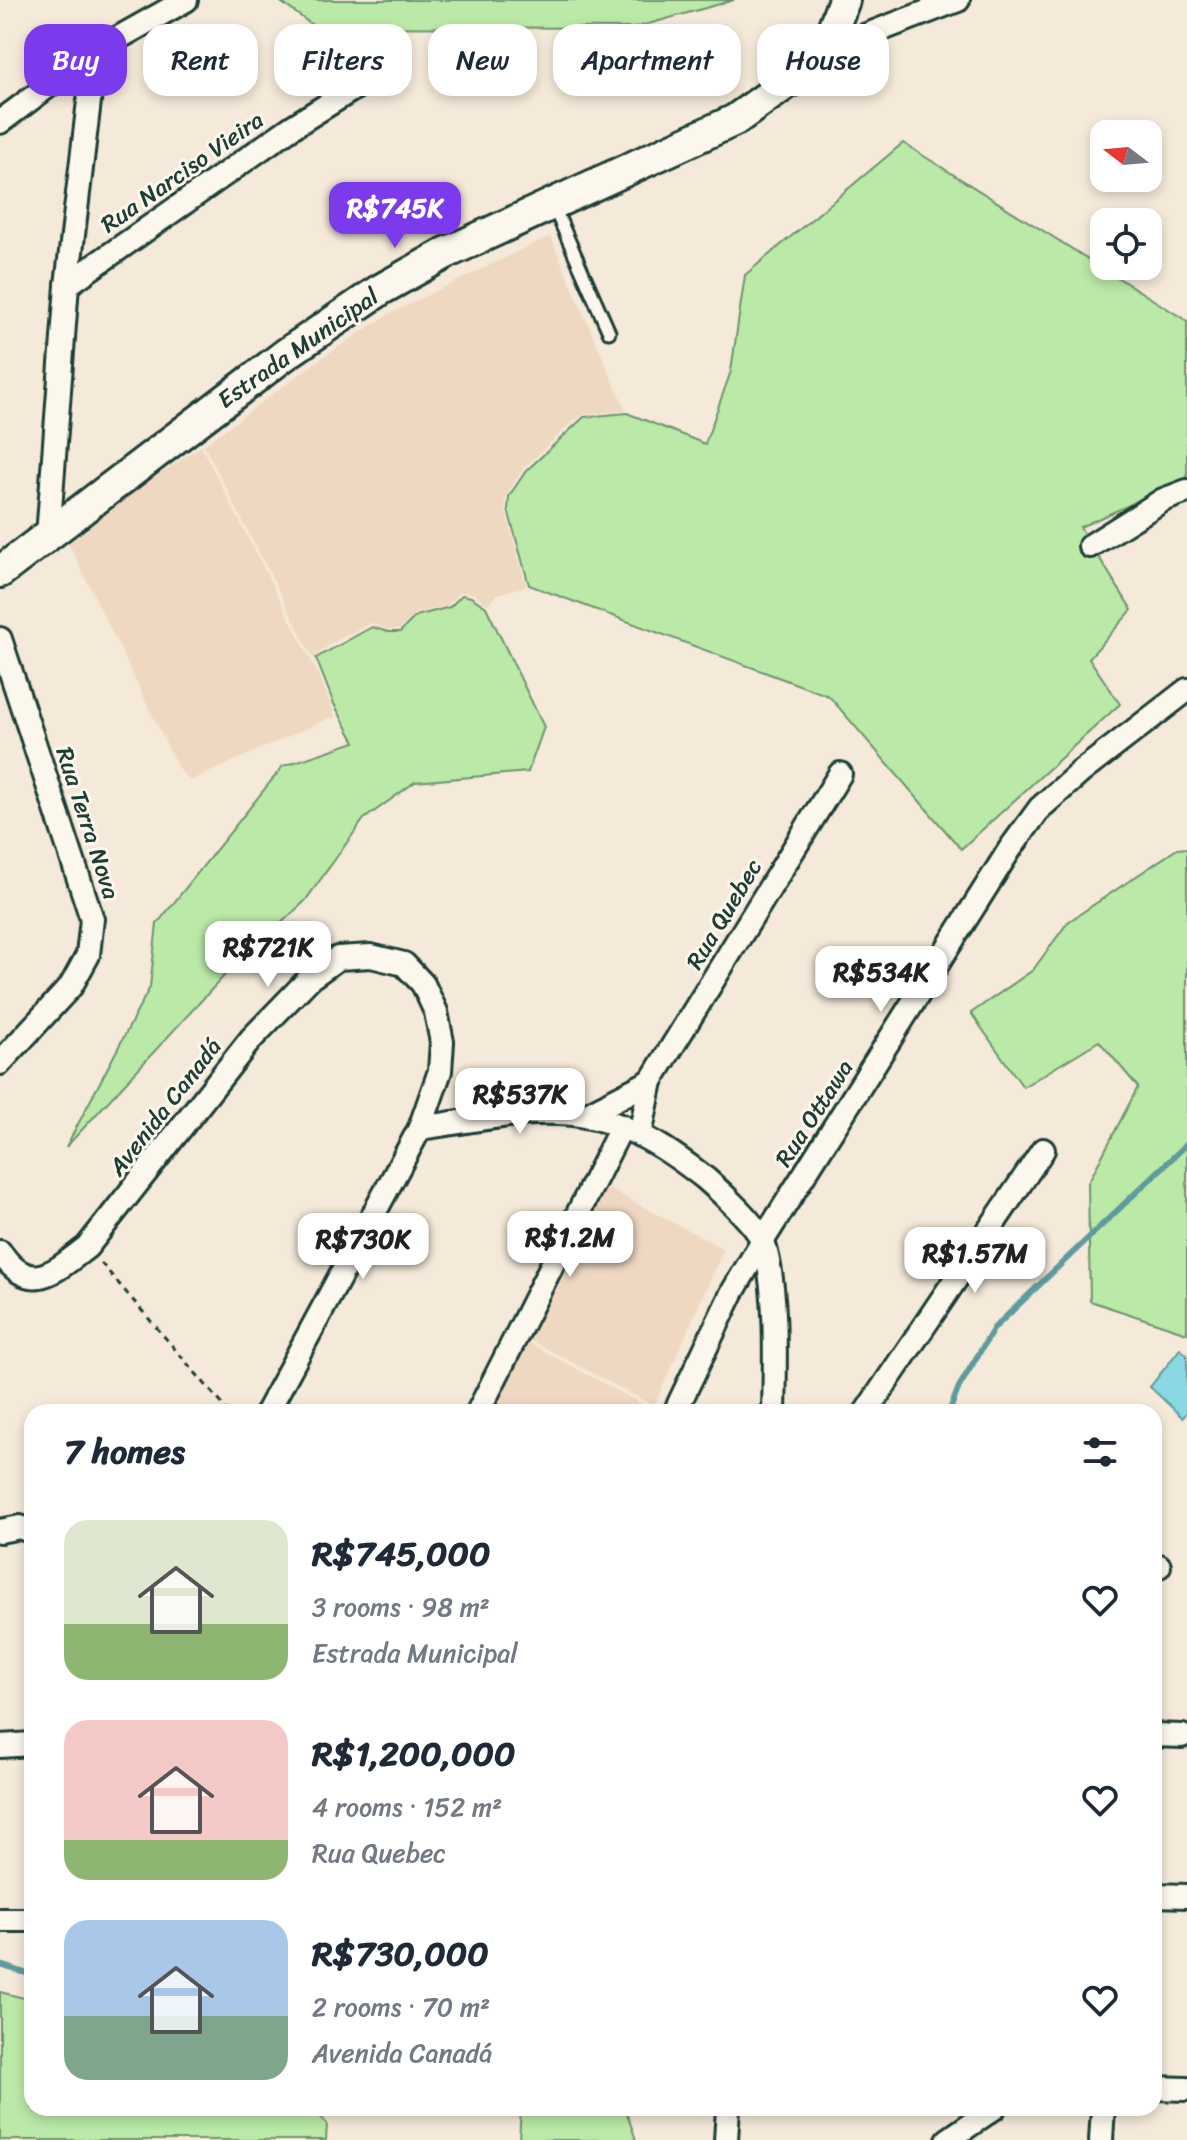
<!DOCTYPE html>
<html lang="en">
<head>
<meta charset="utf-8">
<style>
	body { margin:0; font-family:Sriracha,sans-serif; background:#f6f6f7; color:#1f2937; height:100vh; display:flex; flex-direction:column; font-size:30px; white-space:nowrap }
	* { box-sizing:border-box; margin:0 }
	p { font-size:26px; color:#747a83 }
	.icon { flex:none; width:44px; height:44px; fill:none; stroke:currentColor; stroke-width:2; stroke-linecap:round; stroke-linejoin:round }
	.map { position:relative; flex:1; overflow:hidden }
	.side { position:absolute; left:24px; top:1404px; width:1138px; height:712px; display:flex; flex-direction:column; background:#fff; border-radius:24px; box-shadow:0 4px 12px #0003 }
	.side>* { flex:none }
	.hud { position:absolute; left:24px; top:24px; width:1140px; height:72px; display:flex; gap:16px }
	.needle { width:52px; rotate:286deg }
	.fabs { position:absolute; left:1090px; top:120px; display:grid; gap:16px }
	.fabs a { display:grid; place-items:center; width:72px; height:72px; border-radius:16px; background:#fff; box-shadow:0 4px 12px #0003; font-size:40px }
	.price { position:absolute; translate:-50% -68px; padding:0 18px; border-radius:16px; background:#fff; color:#222; font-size:26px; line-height:52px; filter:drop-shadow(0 2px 4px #0008) }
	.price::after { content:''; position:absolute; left:50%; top:48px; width:24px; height:18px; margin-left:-12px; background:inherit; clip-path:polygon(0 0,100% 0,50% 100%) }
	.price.active { background:#7c3aed; color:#fff }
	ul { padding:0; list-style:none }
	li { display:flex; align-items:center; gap:24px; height:200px; padding:0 40px }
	li span { display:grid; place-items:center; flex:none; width:224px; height:160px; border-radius:24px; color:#555 }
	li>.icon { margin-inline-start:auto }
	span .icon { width:96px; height:96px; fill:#fffc; stroke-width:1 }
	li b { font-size:34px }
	h2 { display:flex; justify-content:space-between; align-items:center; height:96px; padding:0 40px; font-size:34px }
	.chip { padding:0 28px; border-radius:24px; background:#fff; box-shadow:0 4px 12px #0003; font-size:28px; line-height:72px }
	.chip.active { background:#7c3aed; color:#fff }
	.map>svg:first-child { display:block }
</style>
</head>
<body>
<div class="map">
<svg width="1187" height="2140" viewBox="0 0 1187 2140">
	<rect width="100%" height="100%" fill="#f5e9d9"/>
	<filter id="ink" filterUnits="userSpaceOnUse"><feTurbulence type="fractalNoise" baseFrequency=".0125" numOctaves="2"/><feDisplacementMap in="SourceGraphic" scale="16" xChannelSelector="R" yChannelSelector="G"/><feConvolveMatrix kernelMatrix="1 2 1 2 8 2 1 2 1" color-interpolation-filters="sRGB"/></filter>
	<g filter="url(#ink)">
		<g fill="#eed8c2">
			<polygon points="550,236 626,411 585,414 572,422 523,469 506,496 505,509 526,586 497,594 487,605 474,593 460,592 448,605 415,614 400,629 388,630 371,623 332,643 313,658 204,445 323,357 389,314"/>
			<polygon points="201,446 320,678 336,718 329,718 190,781 178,768 66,538"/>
			<polygon points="605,1187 724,1249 654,1406 530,1340"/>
			<polygon points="529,1343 653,1410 652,1412 493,1412"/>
		</g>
		<g fill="#bbe9a8" stroke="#6d936e" stroke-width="2">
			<polygon points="278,0 734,0 634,28 315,27"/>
			<polygon points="903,143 1187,321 1187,479 1080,527 1132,610 1089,658 1120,704 961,849 829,696 529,585 508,510 509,496 526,471 584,417 627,413 705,444 731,371 745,275"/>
			<polygon points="462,595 471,597 486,607 544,727 528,772 415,782 364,819 305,901 224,976 66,1147 150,987 157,924 283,766 355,742 334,704 316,658 372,627 388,632 400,632 416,616 450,607"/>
			<polygon points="1187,848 1187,1333 1090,1301 1088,1183 1138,1087 1099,1041 1023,1087 971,1013 1033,970 1068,922 1177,849"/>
			<polygon points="0,1992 32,2000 32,2108 313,2108 327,2124 326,2140 0,2140"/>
			<polygon points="521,2108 625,2108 636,2140 519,2140"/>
		</g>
		<polygon fill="#89d9e5" stroke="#5f9b9e" stroke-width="2" points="1180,1349 1187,1355 1187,1412 1183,1418 1150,1387"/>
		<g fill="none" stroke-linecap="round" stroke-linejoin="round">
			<g stroke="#5f9b9e" stroke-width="6">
				<polyline points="949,1412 959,1387 994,1328 1187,1144"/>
				<polyline points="0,1965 32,1975"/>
			</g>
			<defs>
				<polyline id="lane" points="553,205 609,332"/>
				<g id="street">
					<polyline points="829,39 851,41 958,0"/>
					<polyline points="0,122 95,51 186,0"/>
					<polyline points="67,285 292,127 369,79"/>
					<polyline points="48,536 67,285 95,51"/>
					<polyline points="1090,546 1163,500 1187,491"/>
					<polyline points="0,639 92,919 88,955 71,986 0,1063"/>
					<polyline points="587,1114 651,1081 840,774"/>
					<path d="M420,1128C548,1109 597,1092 706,1179C720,1191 757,1225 763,1242C778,1285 775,1366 774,1412"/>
					<polyline points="640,1135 651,1081"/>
					<path d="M0,1252C31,1296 54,1272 87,1247L251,1039L310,978L338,958L371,956L404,964L423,984L436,1012L442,1042L440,1071L420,1128L267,1412"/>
					<polyline points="478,1412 622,1126"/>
					<polyline points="675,1412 732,1293 763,1240 1010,849 1040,808 1082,771 1187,690"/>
					<polyline points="866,1412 1043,1150"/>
					<polyline points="0,1531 20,1527 32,1532"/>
					<polyline points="1154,1566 1159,1566"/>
					<polyline points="1154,1735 1182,1736"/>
					<polyline points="0,1746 32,1744"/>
					<polyline points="1154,1895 1187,1896"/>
					<polyline points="0,1920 32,1920"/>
					<polyline points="1154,2088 1187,2089"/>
					<polyline points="726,2140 728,2108"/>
					<polyline points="948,2140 994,2108"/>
					<polyline points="1101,2140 1103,2108"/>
				</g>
				<polyline id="secondary" points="0,572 286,354 380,290 446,253 735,120 794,78 829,39 844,0"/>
			</defs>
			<use href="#lane" stroke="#1f3d34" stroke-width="17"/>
			<use href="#street" stroke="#1f3d34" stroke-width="28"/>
			<use href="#secondary" stroke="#1f3d34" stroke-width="36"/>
			<polyline stroke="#1f3d34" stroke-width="3" stroke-dasharray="6 6" stroke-linecap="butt" points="101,1263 229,1412"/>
			<use href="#lane" stroke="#fbf7ec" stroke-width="11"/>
			<use href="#street" stroke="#fbf7ec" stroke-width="22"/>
			<use href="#secondary" stroke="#fbf7ec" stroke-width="30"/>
		</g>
	</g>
	<g text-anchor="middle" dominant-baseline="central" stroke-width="6" stroke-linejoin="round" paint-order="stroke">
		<g font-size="24" fill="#1f3d34" stroke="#fbf7ec">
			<text transform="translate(182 172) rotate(-35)">Rua Narciso Vieira</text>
			<text transform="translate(298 348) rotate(-35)">Estrada Municipal</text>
			<text transform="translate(88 823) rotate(72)">Rua Terra Nova</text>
			<text transform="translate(724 914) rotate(-59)">Rua Quebec</text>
			<text transform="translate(165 1107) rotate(-52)">Avenida Canadá</text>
			<text transform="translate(814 1113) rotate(-57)">Rua Ottawa</text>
		</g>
	</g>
</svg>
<div class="fabs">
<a><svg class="needle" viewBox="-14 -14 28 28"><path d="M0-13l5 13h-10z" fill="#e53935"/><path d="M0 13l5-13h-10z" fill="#747a83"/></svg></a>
<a><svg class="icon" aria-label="locate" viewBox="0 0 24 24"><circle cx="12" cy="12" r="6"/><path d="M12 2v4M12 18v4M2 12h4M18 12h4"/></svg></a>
</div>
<b class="price active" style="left:395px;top:250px">R$745K</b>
<b class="price" style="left:268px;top:989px">R$721K</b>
<b class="price" style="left:881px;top:1014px">R$534K</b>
<b class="price" style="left:520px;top:1136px">R$537K</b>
<b class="price" style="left:570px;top:1279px">R$1.2M</b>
<b class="price" style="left:363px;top:1281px">R$730K</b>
<b class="price" style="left:975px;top:1295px">R$1.57M</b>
<div class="hud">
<a class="chip active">Buy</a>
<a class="chip">Rent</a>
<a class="chip">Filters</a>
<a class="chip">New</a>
<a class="chip">Apartment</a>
<a class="chip">House</a>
</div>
<section class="side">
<h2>7 homes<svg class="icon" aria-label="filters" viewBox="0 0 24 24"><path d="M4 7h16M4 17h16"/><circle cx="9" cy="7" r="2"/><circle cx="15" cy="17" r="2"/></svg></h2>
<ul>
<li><span style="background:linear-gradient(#dfe7d0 65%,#8fb573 0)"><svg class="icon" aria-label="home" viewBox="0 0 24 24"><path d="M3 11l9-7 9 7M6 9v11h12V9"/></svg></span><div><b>R$745,000</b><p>3 rooms · 98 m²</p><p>Estrada Municipal</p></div><svg class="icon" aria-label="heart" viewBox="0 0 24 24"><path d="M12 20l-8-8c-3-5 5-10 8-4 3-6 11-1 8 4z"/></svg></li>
<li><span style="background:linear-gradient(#f6c9c9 75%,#8fb573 0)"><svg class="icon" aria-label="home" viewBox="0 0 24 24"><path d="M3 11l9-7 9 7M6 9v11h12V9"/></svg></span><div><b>R$1,200,000</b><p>4 rooms · 152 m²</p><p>Rua Quebec</p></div><svg class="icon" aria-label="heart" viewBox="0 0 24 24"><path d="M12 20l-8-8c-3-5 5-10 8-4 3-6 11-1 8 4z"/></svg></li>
<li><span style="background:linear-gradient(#a9c7e8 60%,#7fa58c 0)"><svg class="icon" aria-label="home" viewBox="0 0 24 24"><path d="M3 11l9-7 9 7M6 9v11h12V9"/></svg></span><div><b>R$730,000</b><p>2 rooms · 70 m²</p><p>Avenida Canadá</p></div><svg class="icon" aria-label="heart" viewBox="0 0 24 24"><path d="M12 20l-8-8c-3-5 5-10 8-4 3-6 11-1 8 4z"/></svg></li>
</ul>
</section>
</div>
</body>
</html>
